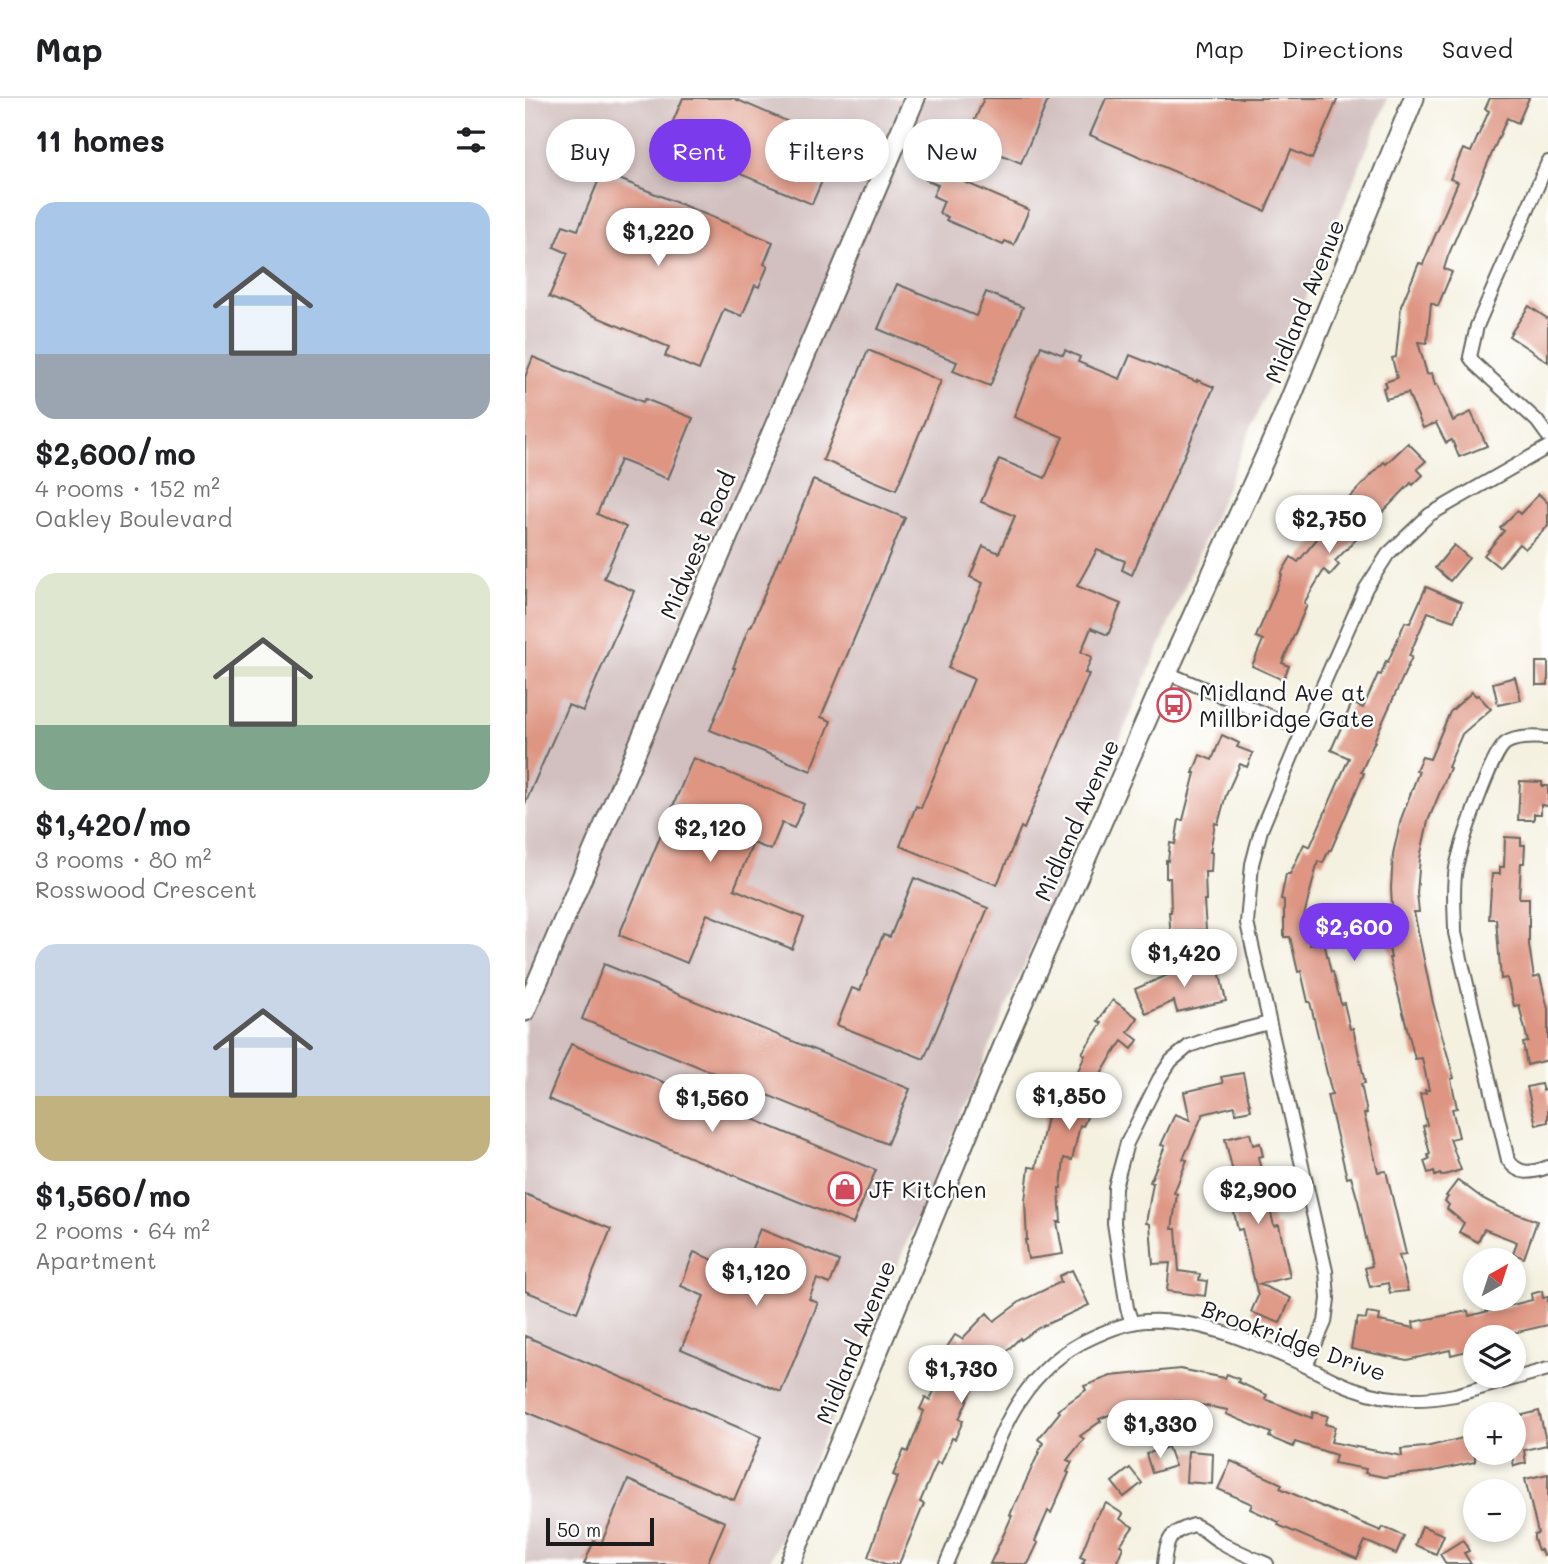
<!DOCTYPE html>
<html lang="en">
<head>
<meta charset="utf-8">
<style>
	body { margin:0; font-family:Mali,sans-serif; background:#f6f6f6; color:#202124; height:100vh; display:flex; flex-direction:column; font-size:26px; white-space:nowrap }
	* { box-sizing:border-box; margin:0 }
	p { font-size:23px; color:#757577 }
	.icon { flex:none; width:38px; height:38px; fill:none; stroke:currentColor; stroke-width:2; stroke-linecap:round; stroke-linejoin:round }
	.map { position:relative; flex:1; overflow:hidden }
	.drawer { display:flex; flex-direction:column; background:#fff; width:525px }
	.drawer>* { flex:none }
	.top-card { position:absolute; left:21px; top:21px; width:665px; height:63px; display:flex; gap:14px }
	.needle { width:46px; rotate:39deg }
	.fabs { position:absolute; left:938px; top:1150px; display:grid; gap:14px }
	.fabs a { display:grid; place-items:center; width:63px; height:63px; border-radius:50%; background:#fff; box-shadow:0 4px 10px #0003; font-size:35px }
	.scale { position:absolute; left:21px; bottom:18px; width:108px; box-sizing:border-box; padding-left:7px; border:4px solid #1c1c1c; border-top:0; font-size:19px; line-height:24px; white-space:nowrap; color:#1c1c1c; -webkit-text-stroke:5px #fff; paint-order:stroke }
	.price { position:absolute; translate:-50% -60px; padding:0 16px; border-radius:24px; background:#fff; color:#222; font-size:23px; line-height:46px; filter:drop-shadow(0 2px 4px #0008) }
	.price::after { content:''; position:absolute; left:50%; top:42px; width:21px; height:16px; margin-left:-10px; background:inherit; clip-path:polygon(0 0,100% 0,50% 100%) }
	.price.current { background:#7c3aed; color:#fff }
	ul { padding:0; list-style:none }
	li { display:grid; align-content:center; gap:14px; height:371px; padding:0 35px }
	li span { display:grid; place-items:center; height:217px; border-radius:21px; color:#555 }
	li>.icon { margin-inline-start:auto }
	span .icon { width:126px; height:126px; fill:#fffc; stroke-width:1 }
	li b { font-size:30px }
	h2 { display:flex; justify-content:space-between; align-items:center; height:84px; padding:0 35px; font-size:30px }
	.pill { padding:0 24px; border-radius:32px; background:#fff; box-shadow:0 4px 10px #0003; font-size:24px; line-height:63px }
	.pill.current { background:#7c3aed; color:#fff }
	header { display:flex; align-items:center; gap:42px; box-sizing:border-box; height:98px; padding:0 35px; background:#fff; border-bottom:2px solid #e0e0e0 }
	header strong { font-size:33px }
	nav { display:flex; gap:38px; margin-inline-start:auto; font-size:24px }
	main { display:flex; flex:1; min-height:0 }
	.map>svg:first-child { display:block }
</style>
</head>
<body>
<header>
<strong>Map</strong>
<nav><a>Map</a><a>Directions</a><a>Saved</a></nav>
</header>
<main>
<section class="drawer">
<h2>11 homes<svg class="icon" aria-label="filters" viewBox="0 0 24 24"><path d="M4 7h16M4 17h16"/><circle cx="9" cy="7" r="2"/><circle cx="15" cy="17" r="2"/></svg></h2>
<ul>
<li><span style="background:linear-gradient(#a9c7e8 70%,#9aa5b1 0)"><svg class="icon" aria-label="home" viewBox="0 0 24 24"><path d="M3 11l9-7 9 7M6 9v11h12V9"/></svg></span><div><b>$2,600/mo</b><p>4 rooms · 152 m²</p><p>Oakley Boulevard</p></div></li>
<li><span style="background:linear-gradient(#dfe7d0 70%,#7fa58c 0)"><svg class="icon" aria-label="home" viewBox="0 0 24 24"><path d="M3 11l9-7 9 7M6 9v11h12V9"/></svg></span><div><b>$1,420/mo</b><p>3 rooms · 80 m²</p><p>Rosswood Crescent</p></div></li>
<li><span style="background:linear-gradient(#c9d6e8 70%,#c2b280 0)"><svg class="icon" aria-label="home" viewBox="0 0 24 24"><path d="M3 11l9-7 9 7M6 9v11h12V9"/></svg></span><div><b>$1,560/mo</b><p>2 rooms · 64 m²</p><p>Apartment</p></div></li>
</ul>
</section>
<div class="map">
<svg width="1023" height="1466" viewBox="0 0 1023 1466">
	<rect width="100%" height="100%" fill="#fff"/>
	<filter id="ink" filterUnits="userSpaceOnUse"><feTurbulence type="fractalNoise" baseFrequency=".0143" numOctaves="2"/><feDisplacementMap in="SourceGraphic" scale="14" xChannelSelector="R" yChannelSelector="G"/><feConvolveMatrix kernelMatrix="1 2 1 2 8 2 1 2 1" color-interpolation-filters="sRGB"/></filter>
	<filter id="wash" filterUnits="userSpaceOnUse"><feTurbulence type="fractalNoise" baseFrequency=".00686" numOctaves="4" result="noise"/><feDisplacementMap in="SourceGraphic" scale="28" xChannelSelector="R" yChannelSelector="G"/><feGaussianBlur stdDeviation="1.57" result="paint"/><feColorMatrix in="noise" values="0 0 0 0 0 0 0 0 0 0 0 0 0 0 0 0 0 1.4 0 .05"/><feComposite in="paint" operator="in"/></filter>
	<g filter="url(#wash)">
		<rect width="100%" height="100%" fill="#f4f1e0"/>
		<polygon fill="#d2bfbf" points="0,0 863,0 693,410 327,1274 244,1466 0,1466"/>
		<g id="blocks">
			<g fill="#de9582">
				<polygon points="158,0 208,0 294,37 292,43 311,51 287,106 139,44"/>
				<polygon points="459,0 524,0 496,65 451,46 435,82 504,112 489,147 480,143 478,147 421,122 423,119 414,115 419,103 408,98 413,87 401,82 404,73 401,72 414,40 418,41 422,33 430,36 433,30 436,32 439,25 447,29"/>
				<polygon points="581,0 813,0 787,61 766,52 740,113 565,37"/>
				<polygon points="965,0 1004,0 993,25 982,20 923,158 919,171 927,174 913,208 906,205 902,245 893,244 902,276 907,275 910,287 912,286 928,323 946,314 962,348 934,359 927,342 921,345 911,325 898,330 883,295 861,301 858,290 862,289 860,284 872,280 867,260 871,259 876,208 894,165 898,166 933,84 925,81 938,51 946,54 964,13 960,11"/>
				<polygon points="77,74 248,144 239,166 243,168 234,189 230,187 217,218 199,211 174,272 140,258 144,249 24,199 43,155 29,149 38,127 53,132"/>
				<polygon points="372,186 451,218 461,194 498,209 465,288 428,273 432,264 353,231"/>
				<polygon points="1004,208 1023,221 1023,264 984,238"/>
				<polygon points="516,248 538,257 540,252 555,259 553,264 595,281 605,257 672,284 672,282 689,289 607,477 597,472 600,463 572,452 552,488 596,506 583,537 566,530 556,554 567,559 560,575 564,576 499,731 496,729 472,787 375,748 391,708 396,710 449,581 423,570 458,485 445,479 458,448 474,455 490,418 456,404 474,361 520,380 538,339 489,319"/>
				<polygon points="343,252 416,283 371,392 298,362"/>
				<polygon points="8,259 118,304 120,301 168,320 143,381 95,362 72,416 101,429 79,480 109,493 58,613 43,607 0,706 0,279"/>
				<polygon points="883,345 901,363 892,371 898,377 888,387 886,385 810,463 814,467 805,477 799,472 779,505 782,507 757,565 764,568 758,582 727,568 738,542 731,539 757,477 756,476 766,459 773,464 801,430 798,427 859,364 861,366"/>
				<polygon points="288,382 380,420 296,619 306,623 286,673 185,632 210,570 208,570 224,529 226,529 254,460 256,461"/>
				<polygon points="1014,396 1023,405 1023,428 1000,451 994,446 974,469 959,457 979,433 975,430 992,413 995,416"/>
				<polygon points="929,447 944,460 925,483 910,470"/>
				<polygon points="901,489 937,504 929,523 903,514 884,558 887,559 849,643 850,643 836,674 839,675 806,752 804,752 798,765 793,763 779,818 784,818 785,847 799,844 806,874 808,874 816,906 819,905 825,931 828,930 840,985 836,986 842,1015 839,1016 847,1048 853,1074 861,1073 881,1156 874,1157 883,1193 865,1195 863,1185 845,1189 840,1170 847,1168 833,1103 826,1079 822,1080 816,1055 802,997 807,996 785,904 783,904 776,873 773,874 765,839 759,839 759,802 756,801 761,776 765,776 779,746 785,749 824,660 806,652 819,623 827,605 838,610 853,576 856,577 861,563 863,564 880,524 885,525"/>
				<rect x="1011" y="564" width="12" height="23"/>
				<polygon points="990,579 996,602 973,607 968,585"/>
				<polygon points="947,594 951,598 953,597 966,611 937,636 923,669 925,670 903,723 895,760 892,795 894,814 889,814 908,905 929,980 926,981 932,1010 927,1011 934,1039 925,1041 936,1072 916,1078 915,1076 910,1078 909,1073 903,1075 899,1063 904,1061 903,1057 905,1056 898,1028 902,1027 895,996 901,995 900,992 904,992 897,960 890,961 864,860 866,860 860,831 868,829 866,790 868,756 876,721 894,673 891,672 897,659 905,661 925,614"/>
				<polygon points="697,637 714,645 712,649 728,655 722,669 715,666 701,697 693,726 690,725 685,754 687,754 686,774 680,774 681,803 679,803 681,832 663,833 664,840 646,841 644,814 646,814 645,780 641,780 641,762 643,763 645,745 650,746 654,722 658,722 670,675 668,675 675,657 687,662"/>
				<polygon points="168,660 279,706 269,730 257,725 246,752 228,745 209,791 279,820 267,851 182,816 162,865 94,837"/>
				<polygon points="995,683 1017,684 1017,688 1023,688 1023,708 1016,707 1016,716 1009,716 1009,722 993,722"/>
				<polygon points="980,739 996,740 996,747 1000,747 999,765 996,765 994,800 1004,800 1004,847 1009,880 1015,878 1023,911 1023,962 1002,967 998,945 1003,944 994,907 989,908 982,880 976,881 971,821 964,821 967,776 975,776 975,769 979,769"/>
				<polygon points="389,780 463,810 399,961 312,927 327,890 335,893 358,837 365,839"/>
				<polygon points="684,861 686,870 693,868 701,903 652,914 649,903 621,916 610,891 643,877 642,873 673,866 672,863"/>
				<polygon points="79,866 385,991 362,1046 57,921"/>
				<polygon points="588,902 613,920 603,934 613,942 607,951 597,943 585,961 576,976 579,977 568,1006 558,1028 555,1027 547,1062 539,1060 536,1090 534,1090 536,1124 532,1124 538,1156 503,1161 500,1142 502,1142 500,1103 504,1069 511,1070 522,1019 520,1017 530,993 542,999 560,957 557,955 577,925 573,923"/>
				<polygon points="46,946 351,1072 328,1126 23,1001"/>
				<polygon points="718,975 726,1012 711,1015 710,1008 678,1016 658,1061 662,1062 649,1095 652,1096 647,1131 651,1131 654,1173 675,1176 674,1182 682,1183 680,1198 642,1193 645,1165 628,1166 625,1126 621,1125 628,1085 625,1084 640,1048 636,1047 650,1016 665,1022 659,994 698,985 696,979"/>
				<polygon points="1016,986 1018,993 1023,991 1023,1024 1011,1027 1002,989"/>
				<polygon points="725,1035 728,1047 735,1045 738,1058 733,1059 749,1128 754,1127 765,1179 734,1186 766,1200 755,1225 726,1214 733,1198 717,1131 713,1132 707,1105 709,1105 702,1076 708,1074 700,1041"/>
				<polygon points="933,1082 957,1100 974,1109 1012,1123 999,1160 988,1156 992,1144 959,1131 953,1144 934,1134 939,1125 922,1111 924,1107 920,1103 923,1099 921,1098"/>
				<polygon points="0,1096 86,1131 52,1214 0,1193"/>
				<polygon points="235,1131 314,1163 305,1186 292,1181 284,1201 293,1205 256,1294 156,1251 179,1198 156,1188 169,1154 217,1174"/>
				<polygon points="547,1172 564,1207 513,1230 496,1242 495,1240 467,1267 454,1287 450,1285 434,1321 438,1323 430,1341 427,1340 416,1366 412,1364 395,1404 399,1406 374,1466 360,1466 343,1459 362,1405 373,1379 368,1377 379,1352 383,1354 399,1313 395,1311 400,1300 405,1302 417,1275 419,1275 431,1256 422,1249 430,1237 437,1241 462,1215 469,1223 496,1203 536,1184 534,1178"/>
				<polygon points="1017,1193 1018,1200 1023,1199 1023,1227 979,1237 980,1239 950,1239 950,1251 926,1257 925,1252 882,1262 826,1251 830,1226 831,1227 833,1220 841,1221 842,1215 855,1217 854,1223 889,1230 888,1224 943,1213 944,1218 1007,1202 1006,1196"/>
				<polygon points="0,1238 236,1339 209,1402 0,1313"/>
				<polygon points="655,1271 700,1280 702,1276 714,1281 713,1284 742,1297 740,1301 787,1320 788,1314 803,1318 800,1326 810,1329 806,1344 877,1358 876,1351 901,1349 950,1337 950,1364 904,1374 859,1379 840,1375 841,1371 809,1365 811,1357 770,1344 768,1349 744,1339 746,1335 701,1316 703,1312 655,1303 606,1308 574,1321 576,1323 555,1338 559,1341 542,1362 547,1364 542,1374 544,1375 526,1415 523,1413 510,1443 513,1445 503,1466 465,1466 487,1418 485,1417 491,1403 492,1403 518,1345 513,1341 535,1314 533,1312 561,1292 559,1288 586,1278"/>
				<polygon points="1014,1313 1022,1347 999,1352 1001,1365 989,1368 986,1354 989,1354 989,1328 996,1327 994,1318"/>
				<polygon points="643,1349 650,1368 627,1375 621,1356"/>
				<polygon points="663,1353 688,1355 687,1386 661,1384"/>
				<polygon points="706,1363 757,1386 755,1390 791,1406 856,1433 858,1429 879,1438 871,1456 840,1443 832,1461 753,1427 754,1424 725,1411 727,1406 693,1391"/>
				<polygon points="605,1370 617,1385 599,1399 587,1384"/>
				<polygon points="1023,1376 1023,1457 1018,1458 1016,1452 1013,1452 1009,1441 1009,1436 1013,1435 1000,1381"/>
				<polygon points="103,1382 200,1424 182,1466 59,1466 69,1443 76,1446"/>
				<polygon points="581,1405 598,1416 595,1421 608,1429 595,1447 598,1449 591,1466 557,1466 560,1461 555,1459 570,1421"/>
				<polygon points="897,1428 919,1437 911,1456 890,1447"/>
				<polygon points="938,1442 944,1453 939,1455 946,1466 921,1466 915,1456"/>
			</g>
		</g>
	</g>
	<g filter="url(#ink)">
		<use href="#blocks" fill-opacity="0" stroke="#686761" stroke-width="2"/>
		<g fill="none" stroke-linecap="round" stroke-linejoin="round">
			<defs>
				<g id="street">
					<polyline points="1023,64 952,228 945,259 950,266 1012,323 1023,338"/>
					<polyline points="642,575 778,632"/>
					<path d="M1023,640C1010,639 992,638 981,645C966,655 935,750 931,770C927,791 930,814 930,835L983,1062C994,1078 1007,1075 1023,1069"/>
					<polyline points="607,1225 602,1210 589,1125 590,1089 602,1045 634,981 646,963 664,948 689,939 744,925"/>
					<polyline points="781,1268 800,1224 803,1201 801,1173 722,825 727,766 736,732 778,632 841,490 863,456 904,417 1023,349"/>
					<path d="M421,1466C434,1435 448,1404 461,1373C471,1349 480,1324 495,1302C513,1275 537,1253 566,1240C583,1232 602,1224 621,1223C673,1220 722,1242 768,1262C789,1271 809,1284 831,1291C862,1303 898,1303 930,1297L1023,1271"/>
					<path d="M639,1466C642,1441 644,1434 669,1427C679,1430 685,1438 694,1443C709,1452 725,1459 742,1466"/>
				</g>
				<g id="secondary">
					<polyline points="0,913 390,0"/>
					<polyline points="265,1466 481,942 642,575 756,324 889,0"/>
				</g>
			</defs>
			<use href="#street" stroke="#686761" stroke-width="16"/>
			<use href="#secondary" stroke="#686761" stroke-width="23"/>
			<use href="#street" stroke="#fff" stroke-width="12"/>
			<use href="#secondary" stroke="#fff" stroke-width="19"/>
		</g>
	</g>
	<defs>
		<symbol id="bus-ring" viewBox="-11 -11 22 22"><circle r="9.5" fill="#fff" stroke="#d1495b" stroke-width="1.5"/><path d="M-5-6H5V4H4V6H2V4H-2V6H-4V4H-5ZM-3.5-4V0h7V-4ZM-3.5 1.2v1.5H-2V1.2ZM2 1.2v1.5H3.5V1.2Z" fill="#d1495b"/></symbol>
		<symbol id="shop-ring" viewBox="-11 -11 22 22"><circle r="9.5" fill="#fff" stroke="#d1495b" stroke-width="1.5"/><path d="M-5-2.5h2.3a2.7 3.5 0 0 1 5.4 0H5L5.5 6h-11ZM-1.5-2.5h3a1.5 2.3 0 0 0-3 0Z" fill="#d1495b"/></symbol>
	</defs>
	<g fill-rule="evenodd">
		<use href="#bus-ring" x="630" y="588" width="38" height="38"/>
		<use href="#shop-ring" x="301" y="1072" width="38" height="38"/>
	</g>
	<g text-anchor="middle" dominant-baseline="central" stroke-width="5" stroke-linejoin="round" paint-order="stroke">
		<g font-size="23" fill="#1c1c1c" stroke="#fff">
			<text transform="translate(779 203) rotate(-68)">Midland Avenue</text>
			<text transform="translate(172 447) rotate(-67)">Midwest Road</text>
			<text transform="translate(551 722) rotate(-66)">Midland Avenue</text>
			<text transform="translate(769 1242) rotate(20)">Brookridge Drive</text>
			<text transform="translate(330 1244) rotate(-68)">Midland Avenue</text>
		</g>
		<g font-size="23" fill="#1c1c1c" stroke="#fff" text-anchor="start">
			<text x="674" y="594">Midland Ave at<tspan x="674" dy="26">Millbridge Gate</tspan></text>
			<text x="344" y="1091">JF Kitchen</text>
		</g>
	</g>
</svg>
<div class="fabs">
<a><svg class="needle" viewBox="-14 -14 28 28"><path d="M0-13l5 13h-10z" fill="#e53935"/><path d="M0 13l5-13h-10z" fill="#757577"/></svg></a>
<a><svg class="icon" aria-label="layers" viewBox="0 0 24 24"><path d="M12 4l9 5-9 5-9-5zM3 14l9 5 9-5"/></svg></a>
<a>+</a>
<a>−</a>
</div>
<div class="scale">50 m</div>
<b class="price" style="left:133px;top:170px">$1,220</b>
<b class="price" style="left:804px;top:457px">$2,750</b>
<b class="price" style="left:185px;top:766px">$2,120</b>
<b class="price current" style="left:829px;top:865px">$2,600</b>
<b class="price" style="left:659px;top:891px">$1,420</b>
<b class="price" style="left:544px;top:1034px">$1,850</b>
<b class="price" style="left:187px;top:1036px">$1,560</b>
<b class="price" style="left:733px;top:1128px">$2,900</b>
<b class="price" style="left:231px;top:1210px">$1,120</b>
<b class="price" style="left:436px;top:1307px">$1,730</b>
<b class="price" style="left:635px;top:1362px">$1,330</b>
<div class="top-card">
<a class="pill">Buy</a>
<a class="pill current">Rent</a>
<a class="pill">Filters</a>
<a class="pill">New</a>
</div>
</div>
</main>
</body>
</html>
